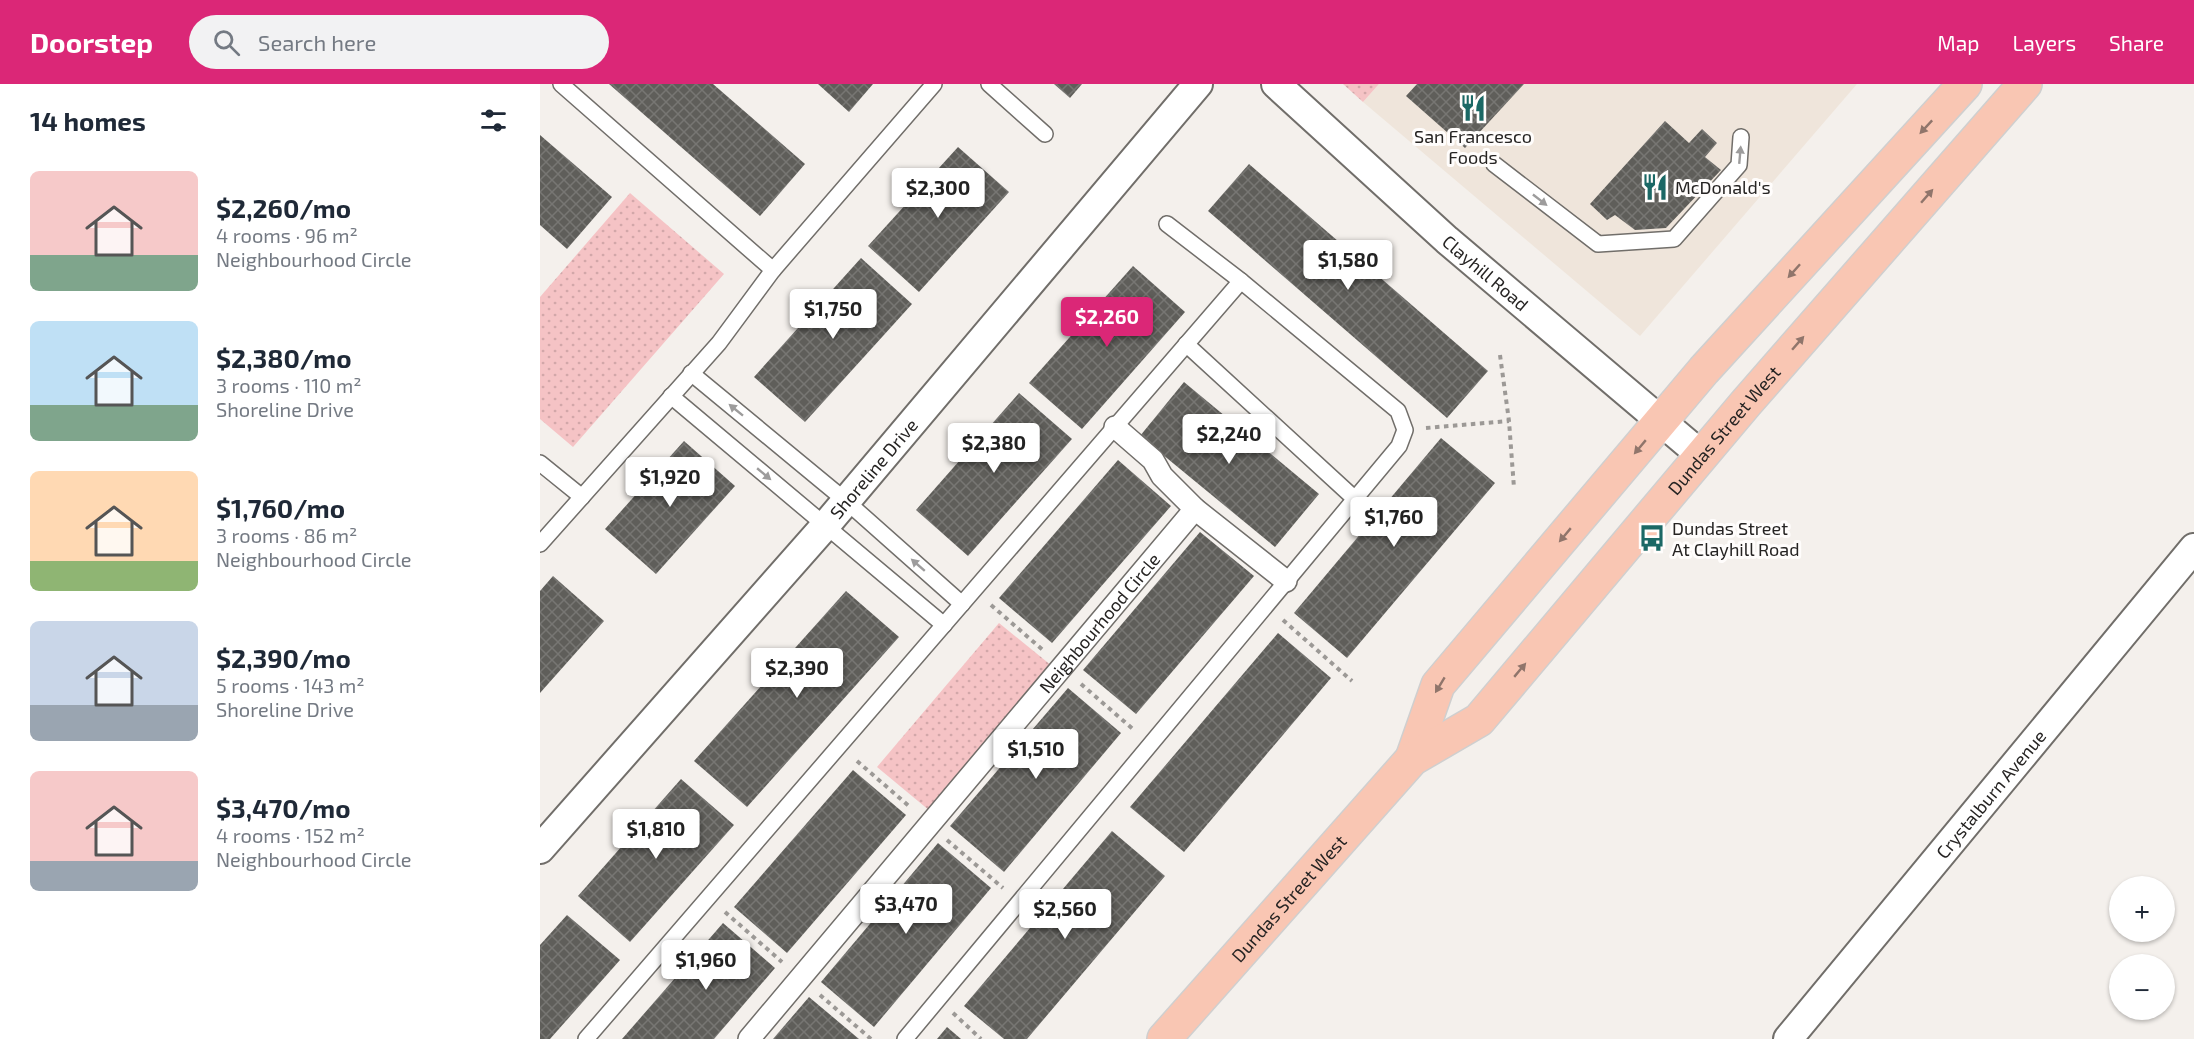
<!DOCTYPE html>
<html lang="en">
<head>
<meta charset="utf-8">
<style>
	body { margin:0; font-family:"Exo 2",sans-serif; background:#f2f2f3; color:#1f2937; height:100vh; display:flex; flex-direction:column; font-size:22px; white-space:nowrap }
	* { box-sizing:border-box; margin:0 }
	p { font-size:20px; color:#747a83 }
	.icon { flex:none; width:33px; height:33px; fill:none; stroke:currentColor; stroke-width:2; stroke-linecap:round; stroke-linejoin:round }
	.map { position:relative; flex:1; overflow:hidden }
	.drawer { display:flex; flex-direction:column; background:#fff; width:540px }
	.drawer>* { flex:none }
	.tools { position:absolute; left:1569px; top:792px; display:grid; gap:12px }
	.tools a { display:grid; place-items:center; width:66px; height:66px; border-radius:50%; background:#fff; box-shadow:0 2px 4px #0004; font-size:30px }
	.price { position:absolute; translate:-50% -51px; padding:0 14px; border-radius:6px; background:#fff; color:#222; font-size:20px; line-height:39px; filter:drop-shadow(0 2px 3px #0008) }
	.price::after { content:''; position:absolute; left:50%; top:36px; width:18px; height:14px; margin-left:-9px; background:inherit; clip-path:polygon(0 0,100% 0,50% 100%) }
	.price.active { background:#db2777; color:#fff }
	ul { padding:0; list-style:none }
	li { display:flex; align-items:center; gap:18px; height:150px; padding:0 30px }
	li span { display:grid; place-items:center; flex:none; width:168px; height:120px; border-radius:9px; color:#555 }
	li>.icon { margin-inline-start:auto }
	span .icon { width:72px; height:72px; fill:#fffc; stroke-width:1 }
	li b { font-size:26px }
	h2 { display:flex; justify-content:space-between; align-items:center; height:72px; padding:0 30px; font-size:26px }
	header { display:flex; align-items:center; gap:36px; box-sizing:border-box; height:84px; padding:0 30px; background:#db2777; color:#fff }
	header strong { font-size:28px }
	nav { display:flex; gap:33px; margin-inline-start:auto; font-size:21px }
	.search { width:420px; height:54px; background:#f2f2f3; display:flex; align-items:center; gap:15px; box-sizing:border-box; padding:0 21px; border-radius:33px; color:#747a83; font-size:22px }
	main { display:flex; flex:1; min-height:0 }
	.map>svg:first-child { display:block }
</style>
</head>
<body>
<header>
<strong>Doorstep</strong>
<div class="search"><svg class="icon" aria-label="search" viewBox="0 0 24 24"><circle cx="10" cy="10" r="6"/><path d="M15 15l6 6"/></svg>Search here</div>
<nav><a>Map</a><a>Layers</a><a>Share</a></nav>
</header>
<main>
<section class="drawer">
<h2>14 homes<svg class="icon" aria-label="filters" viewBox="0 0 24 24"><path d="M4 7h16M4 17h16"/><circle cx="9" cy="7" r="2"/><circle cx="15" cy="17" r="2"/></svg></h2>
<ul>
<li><span style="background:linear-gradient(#f6c9c9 70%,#7fa58c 0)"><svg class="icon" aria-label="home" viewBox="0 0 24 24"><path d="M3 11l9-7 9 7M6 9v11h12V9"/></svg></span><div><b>$2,260/mo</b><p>4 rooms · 96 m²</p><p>Neighbourhood Circle</p></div></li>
<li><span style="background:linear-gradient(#bfe0f5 70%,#7fa58c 0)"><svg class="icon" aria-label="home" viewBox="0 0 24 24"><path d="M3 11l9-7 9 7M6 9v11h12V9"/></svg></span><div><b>$2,380/mo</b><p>3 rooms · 110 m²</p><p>Shoreline Drive</p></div></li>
<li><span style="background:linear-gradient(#ffd9b3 75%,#8fb573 0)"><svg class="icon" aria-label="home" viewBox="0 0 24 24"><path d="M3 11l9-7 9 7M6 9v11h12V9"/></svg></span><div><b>$1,760/mo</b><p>3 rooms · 86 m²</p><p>Neighbourhood Circle</p></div></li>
<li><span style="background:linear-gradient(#c9d6e8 70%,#9aa5b1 0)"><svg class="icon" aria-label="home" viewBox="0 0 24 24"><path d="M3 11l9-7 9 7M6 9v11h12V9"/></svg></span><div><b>$2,390/mo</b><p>5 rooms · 143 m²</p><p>Shoreline Drive</p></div></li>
<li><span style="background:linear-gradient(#f6c9c9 75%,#9aa5b1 0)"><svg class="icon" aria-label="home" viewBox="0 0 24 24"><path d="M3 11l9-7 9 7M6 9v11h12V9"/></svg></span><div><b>$3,470/mo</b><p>4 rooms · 152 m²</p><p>Neighbourhood Circle</p></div></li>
</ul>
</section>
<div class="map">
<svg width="1654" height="955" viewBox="0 0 1654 955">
	<defs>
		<pattern id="park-dots" width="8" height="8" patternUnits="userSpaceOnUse" patternTransform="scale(1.5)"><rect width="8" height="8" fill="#f5c3c5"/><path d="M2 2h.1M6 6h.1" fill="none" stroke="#d2a7a9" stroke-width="1.8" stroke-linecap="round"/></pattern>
		<pattern id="building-cross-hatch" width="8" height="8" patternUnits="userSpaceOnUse" patternTransform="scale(1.5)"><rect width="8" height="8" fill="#5f5e5a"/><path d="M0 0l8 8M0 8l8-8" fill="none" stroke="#777673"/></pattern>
	</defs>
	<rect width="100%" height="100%" fill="#f4f0ec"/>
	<polygon fill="#efe5db" points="839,0 1317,0 1100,252 823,18"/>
	<g fill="url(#park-dots)">
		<polygon points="803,0 839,0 823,18"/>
		<polygon points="90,109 184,190 33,363 0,335 0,213"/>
		<polygon points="459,539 512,582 390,727 337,683"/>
	</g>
	<g fill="url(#building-cross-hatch)">
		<polygon points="69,0 173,0 265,80 220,132"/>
		<polygon points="278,0 333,0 309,28"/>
		<polygon points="514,0 542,0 530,14"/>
		<polygon points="877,0 984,0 925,64 866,12"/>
		<polygon points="1125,37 1149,59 1162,45 1177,59 1165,73 1181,86 1126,144 1095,146 1075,131 1067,136 1050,120"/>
		<polygon points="0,51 72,113 27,165 0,141"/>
		<polygon points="418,63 469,108 379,208 328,162"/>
		<polygon points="709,80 948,287 907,334 668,127"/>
		<polygon points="321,174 372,220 265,338 214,293"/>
		<polygon points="593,182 645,228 542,345 489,299"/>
		<polygon points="644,298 779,410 735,463 600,352"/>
		<polygon points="479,309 532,355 428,472 376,426"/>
		<polygon points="901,354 955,399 807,574 754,529"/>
		<polygon points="144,357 195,402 116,490 65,445"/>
		<polygon points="578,376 631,422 512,559 459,514"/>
		<polygon points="660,448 714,492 596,630 543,586"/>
		<polygon points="13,492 64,537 0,609 0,507"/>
		<polygon points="306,507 359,553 207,723 154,677"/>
		<polygon points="738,549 791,594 644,768 590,723"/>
		<polygon points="528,604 581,649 464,788 410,742"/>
		<polygon points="313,686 366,731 247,869 194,823"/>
		<polygon points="141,695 194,741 90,858 38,812"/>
		<polygon points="572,747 625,792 487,955 464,955 424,922"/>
		<polygon points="398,759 451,804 334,943 281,898"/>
		<polygon points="27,831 80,876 10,955 0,955 0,861"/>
		<polygon points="183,839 235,884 174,955 82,955"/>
		<polygon points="269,913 319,955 233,955"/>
		<polygon points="407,943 421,955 397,955"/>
	</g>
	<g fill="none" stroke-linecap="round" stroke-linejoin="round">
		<defs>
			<g id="service">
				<polyline points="21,0 233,186"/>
				<polyline points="449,0 505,50"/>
				<polyline points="954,80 1058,160 1134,155 1199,81 1201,53"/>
				<polyline points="646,260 815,415"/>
				<polyline points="151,289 306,417 422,520"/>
				<polyline points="131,312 404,541"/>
				<polyline points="0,379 42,413"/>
				<polyline points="0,460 179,259 233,186 394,0"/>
				<polyline points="46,955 701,197"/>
				<polyline points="365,955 859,362 865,346 858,327 701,197 627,140"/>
			</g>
			<g id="pedestrian">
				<polyline points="575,343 613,376 622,392 655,425 746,497"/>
				<path id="s1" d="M209,955L655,425"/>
			</g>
			<g id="minor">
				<path id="s2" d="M736,0L907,156L1161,371"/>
				<path id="s3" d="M0,765L285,442L658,0"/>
				<path id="s4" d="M1248,955L1654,464"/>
			</g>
			<g id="primary">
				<polyline points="872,675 898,601 1164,286 1425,0"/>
				<path id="s5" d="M624,955L872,675L939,636L1206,319L1485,0"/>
			</g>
		</defs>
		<use href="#service" stroke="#716e6a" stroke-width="18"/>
		<use href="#pedestrian" stroke="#716e6a" stroke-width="24"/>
		<use href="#minor" stroke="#716e6a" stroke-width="32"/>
		<use href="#primary" stroke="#cfcfcf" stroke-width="36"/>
		<g stroke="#9c9996" stroke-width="4" stroke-dasharray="4.5 4.5" stroke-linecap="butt">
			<polyline points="960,271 969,337 974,404"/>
			<polyline points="886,344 969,337"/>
			<polyline points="451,521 504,567"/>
			<polyline points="743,536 812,597"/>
			<polyline points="541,600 594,646"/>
			<polyline points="317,677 370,723"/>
			<polyline points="407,756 463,804"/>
			<polyline points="185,828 242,878"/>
			<polyline points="280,911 331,955"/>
			<polyline points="413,929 441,955"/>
		</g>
		<use href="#service" stroke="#fff" stroke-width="15"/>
		<use href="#pedestrian" stroke="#fff" stroke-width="21"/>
		<use href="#minor" stroke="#fff" stroke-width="28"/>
		<use href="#primary" stroke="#f9c6b3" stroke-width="33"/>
	</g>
	<defs><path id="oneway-solid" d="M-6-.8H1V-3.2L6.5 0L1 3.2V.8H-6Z" transform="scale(1.5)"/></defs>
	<g fill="#90756b">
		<use href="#oneway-solid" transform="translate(1386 43) rotate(133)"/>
		<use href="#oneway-solid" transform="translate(1387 112) rotate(-49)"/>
		<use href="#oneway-solid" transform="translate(1254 187) rotate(132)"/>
		<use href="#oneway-solid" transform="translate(1258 259) rotate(-49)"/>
		<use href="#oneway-solid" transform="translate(1100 363) rotate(130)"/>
		<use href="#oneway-solid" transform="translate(1025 451) rotate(130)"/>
		<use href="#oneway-solid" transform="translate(980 586) rotate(-50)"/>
		<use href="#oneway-solid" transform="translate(900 601) rotate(121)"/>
	</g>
	<g fill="#9d9c9c">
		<use href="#oneway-solid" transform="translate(1200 71) rotate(-85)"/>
		<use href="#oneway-solid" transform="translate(1000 116) rotate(38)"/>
		<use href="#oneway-solid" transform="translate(196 326) rotate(-141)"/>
		<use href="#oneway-solid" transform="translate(224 390) rotate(40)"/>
		<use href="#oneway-solid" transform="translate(378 481) rotate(-139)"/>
	</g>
	<defs>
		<symbol id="restaurant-bare" viewBox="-9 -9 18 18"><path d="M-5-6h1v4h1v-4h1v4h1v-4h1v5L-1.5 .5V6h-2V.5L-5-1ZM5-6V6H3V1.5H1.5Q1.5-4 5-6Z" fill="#1b6865" stroke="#fffdfc" stroke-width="2.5" paint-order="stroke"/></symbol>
		<symbol id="bus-bare" viewBox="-9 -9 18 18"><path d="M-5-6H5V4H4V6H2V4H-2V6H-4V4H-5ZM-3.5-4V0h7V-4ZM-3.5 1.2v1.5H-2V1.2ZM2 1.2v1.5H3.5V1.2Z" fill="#1b6865" stroke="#fffdfc" stroke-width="2.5" paint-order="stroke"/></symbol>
	</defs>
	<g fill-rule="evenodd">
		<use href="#restaurant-bare" x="914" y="5" width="38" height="38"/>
		<use href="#restaurant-bare" x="1096" y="84" width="38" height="38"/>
		<use href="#bus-bare" x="1093" y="435" width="38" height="38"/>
	</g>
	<g text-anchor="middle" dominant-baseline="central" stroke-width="6" stroke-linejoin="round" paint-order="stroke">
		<g font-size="18" fill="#262423" stroke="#fffdfc" text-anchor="start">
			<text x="933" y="52" text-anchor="middle">San Francesco<tspan x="933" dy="21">Foods</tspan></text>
			<text x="1135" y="103">McDonald's</text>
			<text x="1132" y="444">Dundas Street<tspan x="1132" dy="21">At Clayhill Road</tspan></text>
		</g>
		<g font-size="18" fill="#262423" stroke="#fffdfc">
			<text stroke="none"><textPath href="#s2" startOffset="282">Clayhill Road</textPath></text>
			<text stroke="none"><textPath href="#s5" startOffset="831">Dundas Street West</textPath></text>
			<text stroke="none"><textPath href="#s3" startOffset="506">Shoreline Drive</textPath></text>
			<text stroke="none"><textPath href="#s1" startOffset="544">Neighbourhood Circle</textPath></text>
			<text stroke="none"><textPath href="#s4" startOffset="318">Crystalburn Avenue</textPath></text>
			<text stroke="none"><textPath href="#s5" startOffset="188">Dundas Street West</textPath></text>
		</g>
	</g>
</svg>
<div class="tools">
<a>+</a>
<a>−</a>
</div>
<b class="price" style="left:398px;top:135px">$2,300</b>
<b class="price" style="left:808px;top:207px">$1,580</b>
<b class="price" style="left:293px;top:256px">$1,750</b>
<b class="price active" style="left:567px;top:264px">$2,260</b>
<b class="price" style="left:689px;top:381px">$2,240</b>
<b class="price" style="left:454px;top:390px">$2,380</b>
<b class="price" style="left:130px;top:424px">$1,920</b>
<b class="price" style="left:854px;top:464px">$1,760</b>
<b class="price" style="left:257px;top:615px">$2,390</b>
<b class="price" style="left:496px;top:696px">$1,510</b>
<b class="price" style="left:116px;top:776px">$1,810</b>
<b class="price" style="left:366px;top:851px">$3,470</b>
<b class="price" style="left:525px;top:856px">$2,560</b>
<b class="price" style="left:166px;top:907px">$1,960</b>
</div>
</main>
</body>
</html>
